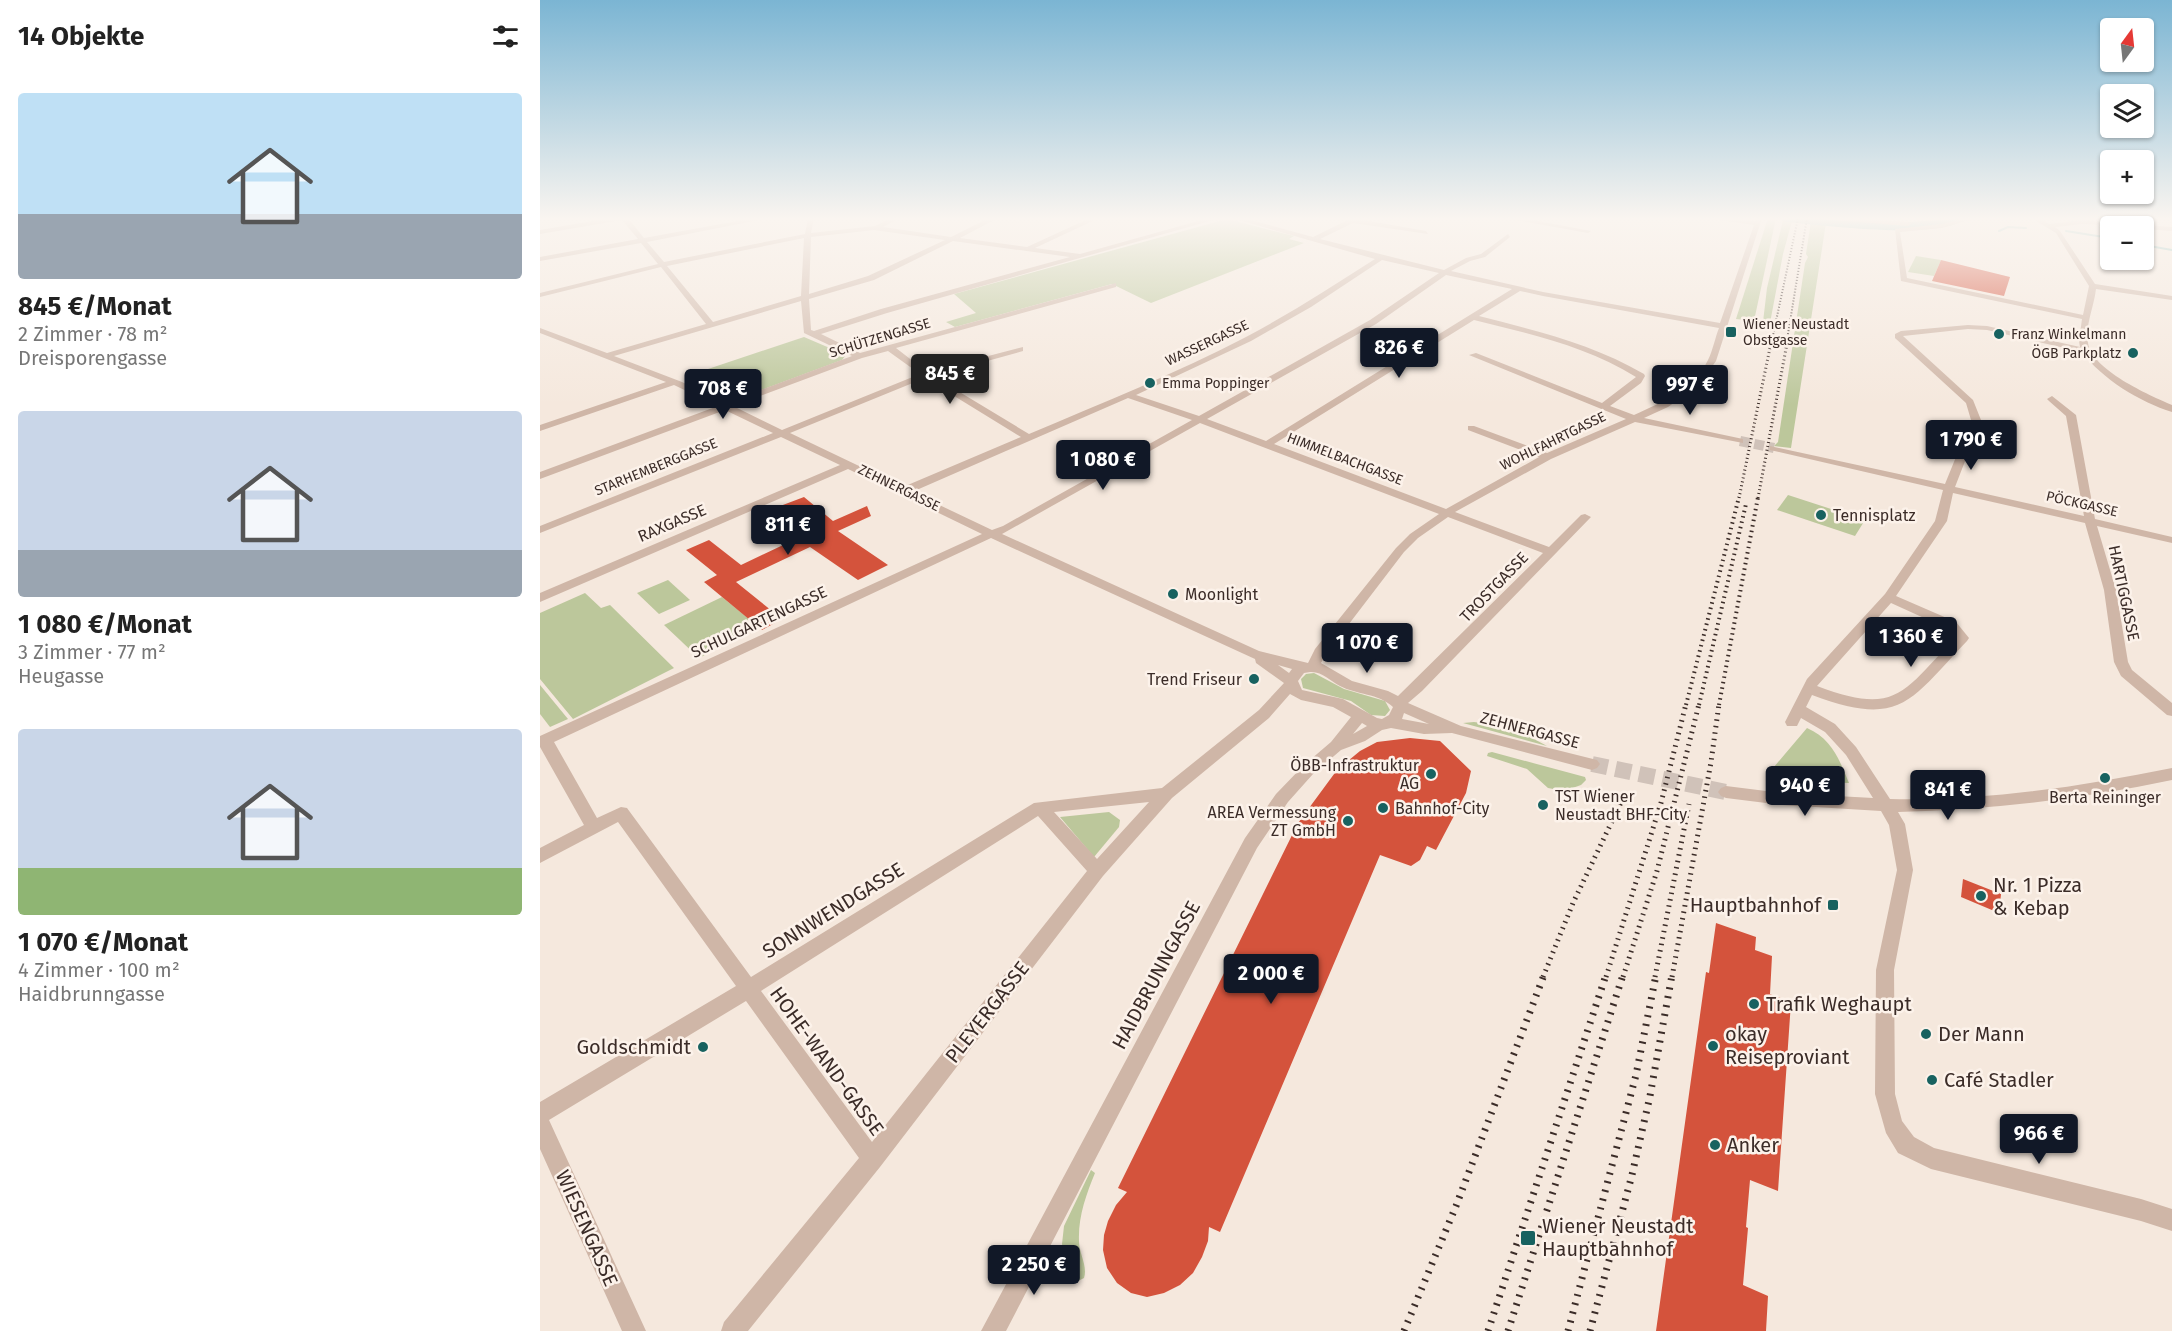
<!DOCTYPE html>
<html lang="de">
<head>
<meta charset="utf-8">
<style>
	body { margin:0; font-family:"Fira Sans",sans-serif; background:#f6f6f6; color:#222; height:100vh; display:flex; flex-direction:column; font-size:22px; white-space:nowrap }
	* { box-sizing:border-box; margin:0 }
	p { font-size:20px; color:#767676 }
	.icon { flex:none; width:33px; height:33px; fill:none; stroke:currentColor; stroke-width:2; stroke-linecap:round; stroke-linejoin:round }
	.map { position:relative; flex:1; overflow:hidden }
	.drawer { display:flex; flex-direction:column; background:#fff; width:540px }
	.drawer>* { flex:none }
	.needle { width:39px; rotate:15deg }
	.buttons { position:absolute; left:1560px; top:18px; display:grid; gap:12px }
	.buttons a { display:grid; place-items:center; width:54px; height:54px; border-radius:6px; background:#fff; box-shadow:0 2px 4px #0004; font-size:30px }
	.price { position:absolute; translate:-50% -51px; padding:0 14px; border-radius:6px; background:#111827; color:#fff; font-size:20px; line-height:39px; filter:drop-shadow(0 2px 3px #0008) }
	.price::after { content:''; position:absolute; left:50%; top:36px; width:18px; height:14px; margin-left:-9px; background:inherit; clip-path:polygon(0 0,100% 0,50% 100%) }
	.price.on { background:#222; color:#fff }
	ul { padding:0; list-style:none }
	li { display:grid; align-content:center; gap:12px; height:318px; padding:0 18px }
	li span { display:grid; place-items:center; height:186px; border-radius:6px; color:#555 }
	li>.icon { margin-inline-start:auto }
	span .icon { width:108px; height:108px; fill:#fffc; stroke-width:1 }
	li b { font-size:26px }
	h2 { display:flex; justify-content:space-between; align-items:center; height:72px; padding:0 18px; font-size:26px }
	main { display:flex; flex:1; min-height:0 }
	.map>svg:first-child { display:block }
</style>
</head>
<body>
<main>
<section class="drawer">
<h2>14 Objekte<svg class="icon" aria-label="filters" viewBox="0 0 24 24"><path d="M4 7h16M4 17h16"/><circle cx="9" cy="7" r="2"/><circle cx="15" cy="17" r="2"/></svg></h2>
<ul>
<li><span style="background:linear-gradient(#bfe0f5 65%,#9aa5b1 0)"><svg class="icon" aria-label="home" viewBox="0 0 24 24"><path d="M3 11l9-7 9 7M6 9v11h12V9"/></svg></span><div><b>845 €/Monat</b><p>2 Zimmer · 78 m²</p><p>Dreisporengasse</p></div></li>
<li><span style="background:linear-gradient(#c9d6e8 75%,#9aa5b1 0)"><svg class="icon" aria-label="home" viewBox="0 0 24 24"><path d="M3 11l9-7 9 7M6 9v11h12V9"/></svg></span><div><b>1 080 €/Monat</b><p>3 Zimmer · 77 m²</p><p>Heugasse</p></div></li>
<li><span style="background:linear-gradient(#c9d6e8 75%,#8fb573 0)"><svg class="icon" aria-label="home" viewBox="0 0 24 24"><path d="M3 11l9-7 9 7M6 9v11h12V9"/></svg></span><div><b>1 070 €/Monat</b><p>4 Zimmer · 100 m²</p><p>Haidbrunngasse</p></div></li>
</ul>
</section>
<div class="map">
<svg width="1632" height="1331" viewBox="0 0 1632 1331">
	<rect width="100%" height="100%" fill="#f5e8dd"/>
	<g fill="#bcc79b">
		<polygon points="1228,218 1236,218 1214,321 1196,319"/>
		<polygon points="687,219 754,236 749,239 764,243 611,303 572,284 415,327 406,322 436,313 414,294"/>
		<polygon points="1243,220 1252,221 1243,254 1230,323 1223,322 1227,288"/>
		<polygon points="1271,221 1286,223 1251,448 1234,446 1238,442 1265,263 1268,257 1266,254"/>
		<polygon points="1376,256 1401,260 1394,276 1368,272"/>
		<polygon points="264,337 306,355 302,360 200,398 153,377 165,370"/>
		<polygon points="1248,495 1325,520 1315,536 1237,510"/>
		<polygon points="128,580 150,600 119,614 97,593"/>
		<polygon points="45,593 61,608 70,605 134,668 33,719 0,679 0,613"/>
		<polygon points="182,597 219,627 159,658 124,625"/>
		<polygon points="774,673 804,689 845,701 850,710 845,716 831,715 811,701 763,688 761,679 766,674"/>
		<polygon points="0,685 28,719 10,727 0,714"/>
		<path d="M934,722C959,725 985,733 1007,746L923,723Z"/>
		<path d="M1267,728C1292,739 1299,759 1309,783L1231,781L1228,774Z"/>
		<polygon points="952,752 1045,777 1046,780 1041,785 1024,791 1008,788 987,769 947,756 948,753"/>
		<polygon points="569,812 580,820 579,827 554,857 520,817"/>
		<path d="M551,1170L555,1173C546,1195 538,1217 539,1241C539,1254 548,1266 544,1278L536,1282L529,1281L522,1244L524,1226Z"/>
	</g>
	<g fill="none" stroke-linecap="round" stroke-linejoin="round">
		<g stroke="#78b6b3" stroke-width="2">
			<polyline points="1459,231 1468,227 1486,228"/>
			<polyline points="1526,231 1570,238"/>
			<polyline points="1604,245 1632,250"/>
		</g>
		<path fill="#78b6b3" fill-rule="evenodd" d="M1240,218H1286L1356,223L1427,218C1399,241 1283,225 1246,222Z"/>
	</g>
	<g fill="#d4533c">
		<polygon points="1401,260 1470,277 1464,296 1392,281"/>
		<polygon points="264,497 293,521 327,506 331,516 298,531 348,565 318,580 270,547 196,582 242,619 222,630 164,582 177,575 146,550 169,540 201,565 258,538 227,511"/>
		<polygon points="870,738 900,741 931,771 926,793 896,850 887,846 880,860 871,866 840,855 680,1232 669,1227 668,1241 662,1257 653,1273 640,1285 624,1293 607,1297 591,1293 577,1283 567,1268 563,1250 564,1235 568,1221 576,1205 587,1192 578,1188 758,823 797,770 820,751 837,742"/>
		<polygon points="1423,879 1461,894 1459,913 1421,897"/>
		<polygon points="1176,923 1216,937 1215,950 1232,956 1230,994 1251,1002 1238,1191 1210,1180 1206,1227 1208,1228 1203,1285 1228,1296 1226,1331 1116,1331 1166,972 1169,973"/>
	</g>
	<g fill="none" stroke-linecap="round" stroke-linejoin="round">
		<polyline stroke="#d0c2b9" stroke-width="10" stroke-dasharray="10 4.5" stroke-linecap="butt" points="1200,441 1234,448"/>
		<polyline stroke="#d0c2b9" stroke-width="16" stroke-dasharray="16 8" stroke-linecap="butt" points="1052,764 1186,792"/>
		<g fill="#cfb6a7" fill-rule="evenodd">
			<path d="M70,218H88L104,238L214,218H229L107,242L124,262L265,234L268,218H274L271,233L335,226L351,218H360L343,227L411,237L449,218H458L420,238L487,247L550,218H559L495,248L540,254L669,218H680L347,313L281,334L320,353L576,283V287L356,348L387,372L483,347V351L393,376L489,434C562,403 637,373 706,337C751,313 793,286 835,259L692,218H703L773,237L812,218L886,231L888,234L813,223L780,239L904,270L926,258L941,254L968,234L970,237L945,257L930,261L911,271L1003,292L1180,323L1214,225L1165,218L1215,221L1216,218H1222L1176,361L1159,385L1128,407L1104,418L1203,439V443L1095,422L1011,459L915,512L1009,547L1041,515L1045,514L1051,517L882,691L868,703L921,726L1057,760L1060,764L1057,768L1052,770L912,733L884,734L851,728L842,730L825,741L801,750L773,774L748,802L717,848L466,1331H441L705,838L736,794L763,766L791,742L811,717L793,707L761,700L750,694L729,718L632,798L563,876L340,1167L208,1331H181L184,1322L319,1158L206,1001L9,1120L106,1331H82L0,1149V1102L196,986L78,822L0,863V848L44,825L0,747V736L442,534L308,469L0,602V593L300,465L241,437L0,533V526L233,433L185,410L0,479V472L178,406L134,385L0,431V425L126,382L0,333V328L67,353L166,324L121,267L0,297V293L118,264L101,243L0,261V257L98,239L82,220L0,234V230ZM334,230L405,240L328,276L269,294L271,237ZM264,238L261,296L173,322L127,266ZM413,241L530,257L341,309L274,331L271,330L269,299L334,280ZM842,260L899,273L830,320L659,416L596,395L711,341L771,307ZM906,275L972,289L726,441L667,419L836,324ZM980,291L1003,296L1179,328C1175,338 1173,350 1168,360C1155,388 1121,403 1094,415L1070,406L1101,383L1105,376L1104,374C1053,344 997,331 939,316ZM261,301L264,333L312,356L186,403L142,382L74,356ZM934,320C990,334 1046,346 1096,377L1062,403L936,353L929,355L1086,419L1007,453L934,426H928V430L999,457L906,509L734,444ZM348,351L380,374L242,430L193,406L322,358ZM385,378L481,437L363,487L250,433ZM588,398L652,420L463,526L452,530L372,492ZM660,423L899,514L870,534L856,548L775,649L768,663L719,651L462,534ZM908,517L1003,553L858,696L848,691L812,681L781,663L786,654L864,552L878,538ZM451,538L715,659L716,663L744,683L719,710L622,788L494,803L211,977L87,808L81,807L57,818L14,742ZM738,665L752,669L749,673ZM770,672C782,671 790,681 800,686C817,695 838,693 853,707L849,715L842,719L837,718L803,699L762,690L758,681L764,673ZM864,713L889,724L862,719ZM822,723L827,726L813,734ZM609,802L557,859L514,812ZM498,816L547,871L332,1142L221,991Z"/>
			<polygon points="965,218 981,218 1051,231 1048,233"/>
			<polygon points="1304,218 1368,222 1371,224 1368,226 1281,219"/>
			<path d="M1424,218H1436L1402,228L1360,232L1367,278L1543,315L1549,286L1516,233L1491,218H1499L1509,224L1542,220L1601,226L1542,224L1515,227L1520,231L1555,284L1632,296V300L1556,289C1554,307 1545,325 1548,343C1552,370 1609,395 1632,405V412C1600,402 1562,379 1542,352L1447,330L1428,329L1363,336L1433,400L1441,420L1415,487L1544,516L1526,416L1509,401L1507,399L1512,396L1536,415L1555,519L1632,537V543L1557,526L1576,590L1588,662L1592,670L1632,703V716L1627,715L1581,676L1574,662L1564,590L1545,523L1413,493L1407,521L1356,596L1416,622L1429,638L1427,641C1369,702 1361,728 1272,695L1266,707L1295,724L1316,747L1350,799C1445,801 1539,787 1632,768V780C1541,799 1451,810 1358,812L1365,824L1373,870L1354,970L1355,1094L1362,1121L1374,1137L1394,1148L1601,1199L1632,1209V1231L1601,1221L1391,1169L1358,1153L1346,1133L1335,1094L1336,970L1357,870L1349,825L1341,811L1242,805L1186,798L1181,796L1178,792L1181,788L1186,786L1242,793L1333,798L1306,755L1285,732L1261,718L1257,726H1247L1245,722L1267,679L1345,594L1395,521L1403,490L1230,450V446L1405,484L1431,420L1426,403L1355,338V334L1361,331L1428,325L1447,326L1540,347L1539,341L1542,319L1361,281L1355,229L1402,224ZM1351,603L1406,628L1415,638C1362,693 1357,716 1277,686Z"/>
			<polygon points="1604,225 1632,227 1632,231 1604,229 1601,226"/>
		</g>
		<g stroke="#3b2c28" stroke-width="2" stroke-dasharray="1 2" stroke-linecap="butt">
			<polyline points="1232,340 1258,218"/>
			<polyline points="1247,340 1267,218"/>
		</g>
		<g stroke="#3b2c28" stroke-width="3" stroke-dasharray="1 3" stroke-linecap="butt">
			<polyline points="1199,498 1232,338"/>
			<polyline points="1218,498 1248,338"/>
		</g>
		<g stroke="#3b2c28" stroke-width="4" stroke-dasharray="1.5 4" stroke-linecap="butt">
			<polyline points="1146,705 1199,497"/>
			<polyline points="1159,705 1206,504"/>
			<polyline points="1179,705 1218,497"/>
		</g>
		<g stroke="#3b2c28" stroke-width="5" stroke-dasharray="1.5 5" stroke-linecap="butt">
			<polyline points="1003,977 1033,903 1086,792"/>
			<polyline points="1066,977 1121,803 1146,704"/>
			<polyline points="1083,977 1117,871 1159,704"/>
			<polyline points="1115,977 1149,804"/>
			<polyline points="1132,977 1171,762 1179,704"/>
		</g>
		<g stroke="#3b2c28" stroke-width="7" stroke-dasharray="2 7" stroke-linecap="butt">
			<polyline points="864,1331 916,1206 1004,975"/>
			<polyline points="948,1331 1066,975"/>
			<polyline points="968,1331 1083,975"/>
			<polyline points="1028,1331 1096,1075 1116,975"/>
			<polyline points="1050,1331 1092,1175 1110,1096 1132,975"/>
		</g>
	</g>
	<linearGradient id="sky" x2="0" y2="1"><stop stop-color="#7bb5d3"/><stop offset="0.54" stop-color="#faf5f0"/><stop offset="1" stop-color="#faf5f0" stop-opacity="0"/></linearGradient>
	<rect width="1632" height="405" fill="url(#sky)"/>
	<g fill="#186260" stroke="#fcf2ea" stroke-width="2">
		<rect x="1185" y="326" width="12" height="12" rx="3"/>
		<circle cx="1459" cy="334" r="6"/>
		<circle cx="1593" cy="353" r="6"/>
		<circle cx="610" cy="383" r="6"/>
		<circle cx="1281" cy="515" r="6"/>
		<circle cx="633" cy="594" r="6"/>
		<circle cx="714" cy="679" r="6"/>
		<circle cx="891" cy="774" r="6"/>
		<circle cx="1565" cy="778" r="6"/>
		<circle cx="1003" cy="805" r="6"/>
		<circle cx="843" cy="808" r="6"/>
		<circle cx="808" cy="821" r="6"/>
		<circle cx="1441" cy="896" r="6"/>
		<rect x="1287" y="899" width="12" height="12" rx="3"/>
		<circle cx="1214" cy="1004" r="6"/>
		<circle cx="1386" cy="1034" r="6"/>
		<circle cx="1173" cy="1046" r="6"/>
		<circle cx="163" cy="1047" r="6"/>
		<circle cx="1392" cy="1080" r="6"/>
		<circle cx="1175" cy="1145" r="6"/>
		<rect x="980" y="1230" width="16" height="16" rx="3"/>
	</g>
	<g text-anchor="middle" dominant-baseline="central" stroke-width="5" stroke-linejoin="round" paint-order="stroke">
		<g font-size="14" fill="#3b2c28" stroke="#fcf2ea" text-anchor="start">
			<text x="1203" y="324">Wiener Neustadt<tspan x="1203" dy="16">Obstgasse</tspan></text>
			<text x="1471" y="334">Franz Winkelmann</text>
			<text x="1581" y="353" text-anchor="end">ÖGB Parkplatz</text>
			<text x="622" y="383">Emma Poppinger</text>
		</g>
		<g font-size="14" fill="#3b2c28" stroke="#fcf2ea">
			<text transform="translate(340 338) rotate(-17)">SCHÜTZENGASSE</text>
			<text transform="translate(667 343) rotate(-25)">WASSERGASSE</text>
			<text transform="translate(1013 441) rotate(-26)">WOHLFAHRTGASSE</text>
			<text transform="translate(805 459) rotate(21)">HIMMELBACHGASSE</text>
			<text transform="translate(116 467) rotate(-22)">STARHEMBERGGASSE</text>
			<text transform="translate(359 488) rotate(26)">ZEHNERGASSE</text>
			<text transform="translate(1542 504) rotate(13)">PÖCKGASSE</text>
		</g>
		<g font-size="16" fill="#3b2c28" stroke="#fcf2ea" text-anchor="start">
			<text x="1293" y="515">Tennisplatz</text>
			<text x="645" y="594">Moonlight</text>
			<text x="702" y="679" text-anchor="end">Trend Friseur</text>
			<text x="879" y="765" text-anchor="end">ÖBB-Infrastruktur<tspan x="879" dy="18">AG</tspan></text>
			<text x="1015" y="796">TST Wiener<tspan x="1015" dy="18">Neustadt BHF-City</tspan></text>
			<text x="1565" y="797" text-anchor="middle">Berta Reininger</text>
			<text x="855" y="808">Bahnhof-City</text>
			<text x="796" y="812" text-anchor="end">AREA Vermessung<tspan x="796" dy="18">ZT GmbH</tspan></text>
		</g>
		<g font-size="16" fill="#3b2c28" stroke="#fcf2ea">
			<text transform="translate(132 523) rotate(-23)">RAXGASSE</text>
			<text transform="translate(954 587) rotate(-46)">TROSTGASSE</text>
			<text transform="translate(1584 593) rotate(78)">HARTIGGASSE</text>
			<text transform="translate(219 622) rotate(-25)">SCHULGARTENGASSE</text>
			<text transform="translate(990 730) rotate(15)">ZEHNERGASSE</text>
		</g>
		<g font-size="20" fill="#3b2c28" stroke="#fcf2ea" text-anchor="start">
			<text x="1453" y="885">Nr. 1 Pizza<tspan x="1453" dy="23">&amp; Kebap</tspan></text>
			<text x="1281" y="905" text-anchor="end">Hauptbahnhof</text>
			<text x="1226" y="1004">Trafik Weghaupt</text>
			<text x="1185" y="1034">okay<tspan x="1185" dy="23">Reiseproviant</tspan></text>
			<text x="1398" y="1034">Der Mann</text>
			<text x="151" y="1047" text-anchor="end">Goldschmidt</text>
			<text x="1404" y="1080">Café Stadler</text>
			<text x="1187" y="1145">Anker</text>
			<text x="1002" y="1226">Wiener Neustadt<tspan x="1002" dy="23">Hauptbahnhof</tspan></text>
		</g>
		<g font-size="20" fill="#3b2c28" stroke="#fcf2ea">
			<text transform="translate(293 910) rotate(-32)">SONNWENDGASSE</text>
			<text transform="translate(616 975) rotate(-62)">HAIDBRUNNGASSE</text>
			<text transform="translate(447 1012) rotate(-52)">PLEYERGASSE</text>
			<text transform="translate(287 1061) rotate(54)">HOHE-WAND-GASSE</text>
			<text transform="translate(47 1228) rotate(66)">WIESENGASSE</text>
		</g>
	</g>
</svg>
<div class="buttons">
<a><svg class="needle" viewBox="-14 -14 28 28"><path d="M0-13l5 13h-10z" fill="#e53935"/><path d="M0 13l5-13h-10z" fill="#767676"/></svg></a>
<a><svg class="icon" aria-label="layers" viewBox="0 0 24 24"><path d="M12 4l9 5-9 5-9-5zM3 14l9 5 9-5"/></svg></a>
<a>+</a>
<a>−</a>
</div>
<b class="price" style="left:859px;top:379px">826 €</b>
<b class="price on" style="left:410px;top:405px">845 €</b>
<b class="price" style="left:1150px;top:416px">997 €</b>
<b class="price" style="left:183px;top:420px">708 €</b>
<b class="price" style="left:1431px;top:471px">1 790 €</b>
<b class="price" style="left:563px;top:491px">1 080 €</b>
<b class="price" style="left:248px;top:556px">811 €</b>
<b class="price" style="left:1371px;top:668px">1 360 €</b>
<b class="price" style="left:827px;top:674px">1 070 €</b>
<b class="price" style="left:1265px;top:817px">940 €</b>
<b class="price" style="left:1408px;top:821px">841 €</b>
<b class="price" style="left:731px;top:1005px">2 000 €</b>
<b class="price" style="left:1499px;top:1165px">966 €</b>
<b class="price" style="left:494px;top:1296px">2 250 €</b>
</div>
</main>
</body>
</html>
